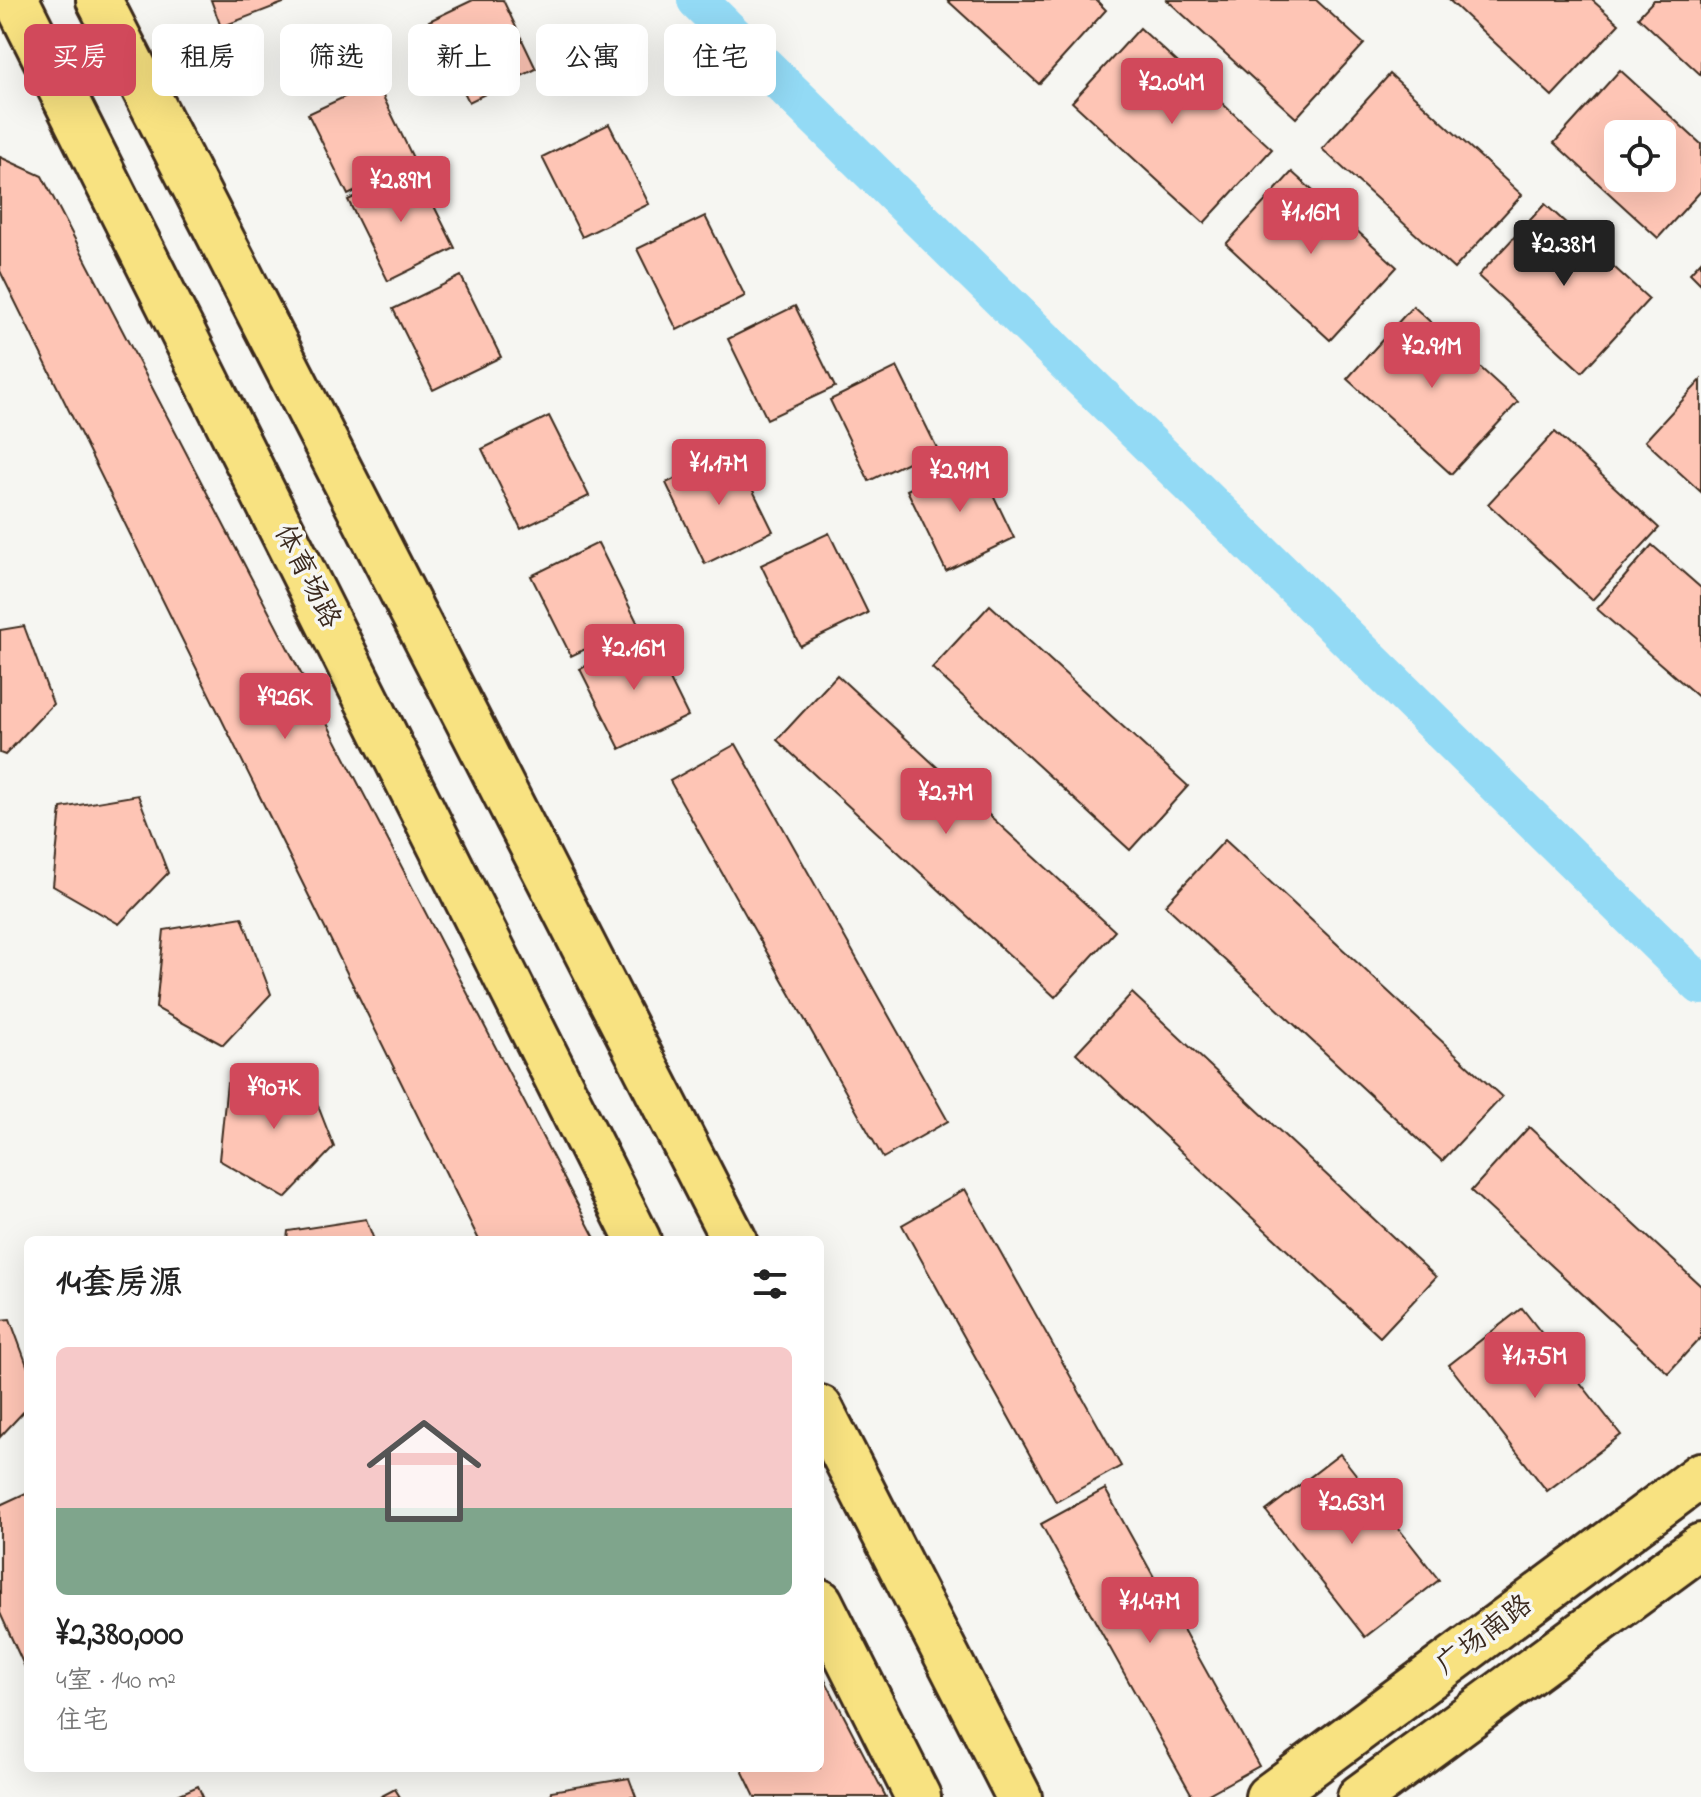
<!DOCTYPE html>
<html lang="zh">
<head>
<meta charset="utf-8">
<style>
	body { margin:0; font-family:"Indie Flower","LXGW WenKai TC",sans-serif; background:#f2f2f2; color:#222; height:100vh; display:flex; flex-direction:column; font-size:30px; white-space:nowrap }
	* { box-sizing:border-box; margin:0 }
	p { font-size:26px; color:#767676 }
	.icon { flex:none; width:44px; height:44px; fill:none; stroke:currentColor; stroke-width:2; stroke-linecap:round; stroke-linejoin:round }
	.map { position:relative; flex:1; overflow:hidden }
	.drawer { position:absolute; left:24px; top:1236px; width:800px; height:536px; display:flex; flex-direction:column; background:#fff; border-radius:12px; box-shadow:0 8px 32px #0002 }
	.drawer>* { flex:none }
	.guide { position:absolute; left:24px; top:24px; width:800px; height:72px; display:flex; gap:16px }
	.fabs { position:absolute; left:1604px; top:120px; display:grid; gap:16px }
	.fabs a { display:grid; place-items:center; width:72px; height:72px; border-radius:12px; background:#fff; box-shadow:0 8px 32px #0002; font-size:40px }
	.price { position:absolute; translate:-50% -68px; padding:0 18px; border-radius:8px; background:#d1495b; color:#fff; font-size:26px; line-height:52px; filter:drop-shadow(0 2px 4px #0008) }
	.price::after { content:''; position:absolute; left:50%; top:48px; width:24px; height:18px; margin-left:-12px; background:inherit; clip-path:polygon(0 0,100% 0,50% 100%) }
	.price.selected { background:#222; color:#fff }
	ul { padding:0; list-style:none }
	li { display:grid; align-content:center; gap:16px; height:424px; padding:0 32px }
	li span { display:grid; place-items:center; height:248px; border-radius:12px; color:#555 }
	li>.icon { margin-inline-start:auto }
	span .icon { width:144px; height:144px; fill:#fffc; stroke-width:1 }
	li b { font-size:34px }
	h2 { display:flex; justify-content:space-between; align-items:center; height:96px; padding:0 32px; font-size:34px }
	.chip { padding:0 28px; border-radius:12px; background:#fff; box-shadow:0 8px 32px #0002; font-size:28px; line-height:72px }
	.chip.selected { background:#d1495b; color:#fff }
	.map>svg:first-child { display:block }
</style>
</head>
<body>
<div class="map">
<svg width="1701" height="1797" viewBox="0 0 1701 1797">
	<rect width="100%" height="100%" fill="#f6f6f2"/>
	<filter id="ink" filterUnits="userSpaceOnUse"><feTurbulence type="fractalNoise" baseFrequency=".0125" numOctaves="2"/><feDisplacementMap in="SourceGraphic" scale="16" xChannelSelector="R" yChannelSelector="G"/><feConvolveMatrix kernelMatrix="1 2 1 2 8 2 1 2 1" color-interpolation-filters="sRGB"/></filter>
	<g filter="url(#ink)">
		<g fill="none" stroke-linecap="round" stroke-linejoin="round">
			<polyline stroke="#93daf5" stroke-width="40" points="697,0 1701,985"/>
		</g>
		<g fill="#fec5b5" stroke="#3b2a1e" stroke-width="2" fill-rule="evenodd">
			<polygon points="211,0 291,0 221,27"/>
			<polygon points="473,0 503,0 536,69 469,102 429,21"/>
			<polygon points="947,0 1096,0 1106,10 1039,84"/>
			<polygon points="1167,0 1316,0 1364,44 1296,118"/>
			<polygon points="1449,0 1592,0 1619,24 1552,96"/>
			<polygon points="1654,0 1701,0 1701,75 1638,17"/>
			<polygon points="1140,28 1272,149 1204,223 1072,102"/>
			<path d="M1620,70L1701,144V191L1658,238L1554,143ZM1618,134H1662V178H1618Z"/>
			<polygon points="1390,74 1522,195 1454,269 1322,149"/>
			<polygon points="376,82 415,162 348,195 308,114"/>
			<polygon points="609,124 649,204 582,237 542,157"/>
			<polygon points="0,157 42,176 596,1240 479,1240 0,271"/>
			<polygon points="415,168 455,248 388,281 348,200"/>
			<polygon points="1292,172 1397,267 1330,340 1226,244"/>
			<polygon points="1545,204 1649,299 1582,372 1478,276"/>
			<polygon points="705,216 745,296 677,330 637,249"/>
			<polygon points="1701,261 1701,284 1690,273"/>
			<polygon points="461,276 501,357 433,390 393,309"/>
			<polygon points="795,306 835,387 767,419 728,339"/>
			<polygon points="1413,306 1518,402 1451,474 1347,379"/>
			<polygon points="897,367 937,448 869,481 830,400"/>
			<polygon points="1701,380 1701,492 1645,441"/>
			<polygon points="549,416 589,496 521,529 482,449"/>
			<polygon points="1555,432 1659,528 1592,600 1488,504"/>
			<polygon points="733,450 773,531 705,564 666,483"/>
			<polygon points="975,457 1014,538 946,571 907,490"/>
			<polygon points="829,533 868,613 800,646 761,565"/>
			<polygon points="598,543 638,624 571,656 531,576"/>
			<polygon points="1652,545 1701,588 1701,699 1597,609"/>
			<polygon points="990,605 1188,786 1130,850 932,668"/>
			<polygon points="24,626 53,704 5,755 0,753 0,630"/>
			<polygon points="648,635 688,716 620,749 580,669"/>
			<polygon points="837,675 1115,931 1055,997 777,740"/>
			<polygon points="736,744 948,1121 883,1158 670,781"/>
			<polygon points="138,795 168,873 119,924 53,886 61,808"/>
			<polygon points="1225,840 1502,1097 1442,1161 1165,905"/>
			<polygon points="242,917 271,994 223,1045 156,1008 164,930"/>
			<polygon points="1132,993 1436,1277 1380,1337 1076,1053"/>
			<polygon points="304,1070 334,1147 285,1198 219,1160 227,1083"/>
			<polygon points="1529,1127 1701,1286 1701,1337 1668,1373 1471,1191"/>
			<polygon points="965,1189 1121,1466 1056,1502 902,1225"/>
			<polygon points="366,1219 374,1240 287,1240 288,1231"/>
			<polygon points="1522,1308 1621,1435 1547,1491 1449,1365"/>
			<polygon points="10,1319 28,1368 28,1407 0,1437 0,1320"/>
			<polygon points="1340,1454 1439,1580 1365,1637 1266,1511"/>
			<polygon points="1105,1489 1259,1766 1203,1797 1193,1797 1041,1524"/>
			<polygon points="28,1492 28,1674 0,1613 0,1505"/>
			<polygon points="820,1670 886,1797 755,1797 741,1768 820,1768"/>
			<polygon points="629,1778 636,1797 550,1797 551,1791"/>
			<polygon points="198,1786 203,1797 173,1797"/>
			<polygon points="395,1789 400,1797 380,1797"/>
		</g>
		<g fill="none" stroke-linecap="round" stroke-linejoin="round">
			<defs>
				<g id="major">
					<polyline points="16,0 638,1240"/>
					<polyline points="99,0 734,1240"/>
					<polyline points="820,1408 1019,1797"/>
					<polyline points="820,1602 918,1797"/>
					<polyline points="1268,1797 1701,1475"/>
					<polyline points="1360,1797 1701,1546"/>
				</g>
			</defs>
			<use href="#major" stroke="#3b2a1e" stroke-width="50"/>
			<use href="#major" stroke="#f8e281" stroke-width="44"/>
		</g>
	</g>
	<g text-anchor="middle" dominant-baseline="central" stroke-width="7" stroke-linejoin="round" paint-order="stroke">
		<g font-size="28" fill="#3b2a1e" stroke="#f6f6f2">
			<text transform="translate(306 577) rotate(63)">体育场路</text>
			<text transform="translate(1485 1636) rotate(-37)">广场南路</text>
		</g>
	</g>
</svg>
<div class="fabs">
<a><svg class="icon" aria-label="locate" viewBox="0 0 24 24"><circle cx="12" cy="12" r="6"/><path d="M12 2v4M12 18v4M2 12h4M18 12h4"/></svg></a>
</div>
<b class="price" style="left:1172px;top:126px">¥2.04M</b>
<b class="price" style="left:401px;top:224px">¥2.89M</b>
<b class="price" style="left:1311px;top:256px">¥1.16M</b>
<b class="price selected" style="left:1564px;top:288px">¥2.38M</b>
<b class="price" style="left:1432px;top:390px">¥2.91M</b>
<b class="price" style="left:719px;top:507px">¥1.17M</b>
<b class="price" style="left:960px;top:514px">¥2.91M</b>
<b class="price" style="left:634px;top:692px">¥2.16M</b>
<b class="price" style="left:285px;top:741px">¥926K</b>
<b class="price" style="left:946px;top:836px">¥2.7M</b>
<b class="price" style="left:274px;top:1131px">¥907K</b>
<b class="price" style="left:1535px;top:1400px">¥1.75M</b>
<b class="price" style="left:1352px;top:1546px">¥2.63M</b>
<b class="price" style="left:1150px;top:1645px">¥1.47M</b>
<div class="guide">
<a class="chip selected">买房</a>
<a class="chip">租房</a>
<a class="chip">筛选</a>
<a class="chip">新上</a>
<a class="chip">公寓</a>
<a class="chip">住宅</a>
</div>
<section class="drawer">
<h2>14套房源<svg class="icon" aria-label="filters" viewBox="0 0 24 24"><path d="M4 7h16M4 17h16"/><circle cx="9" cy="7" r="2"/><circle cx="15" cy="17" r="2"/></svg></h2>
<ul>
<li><span style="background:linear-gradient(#f6c9c9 65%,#7fa58c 0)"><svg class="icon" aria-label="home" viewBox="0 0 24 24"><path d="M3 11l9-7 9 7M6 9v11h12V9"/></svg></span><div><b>¥2,380,000</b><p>4室 · 140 m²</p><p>住宅</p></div></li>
</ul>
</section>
</div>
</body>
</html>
